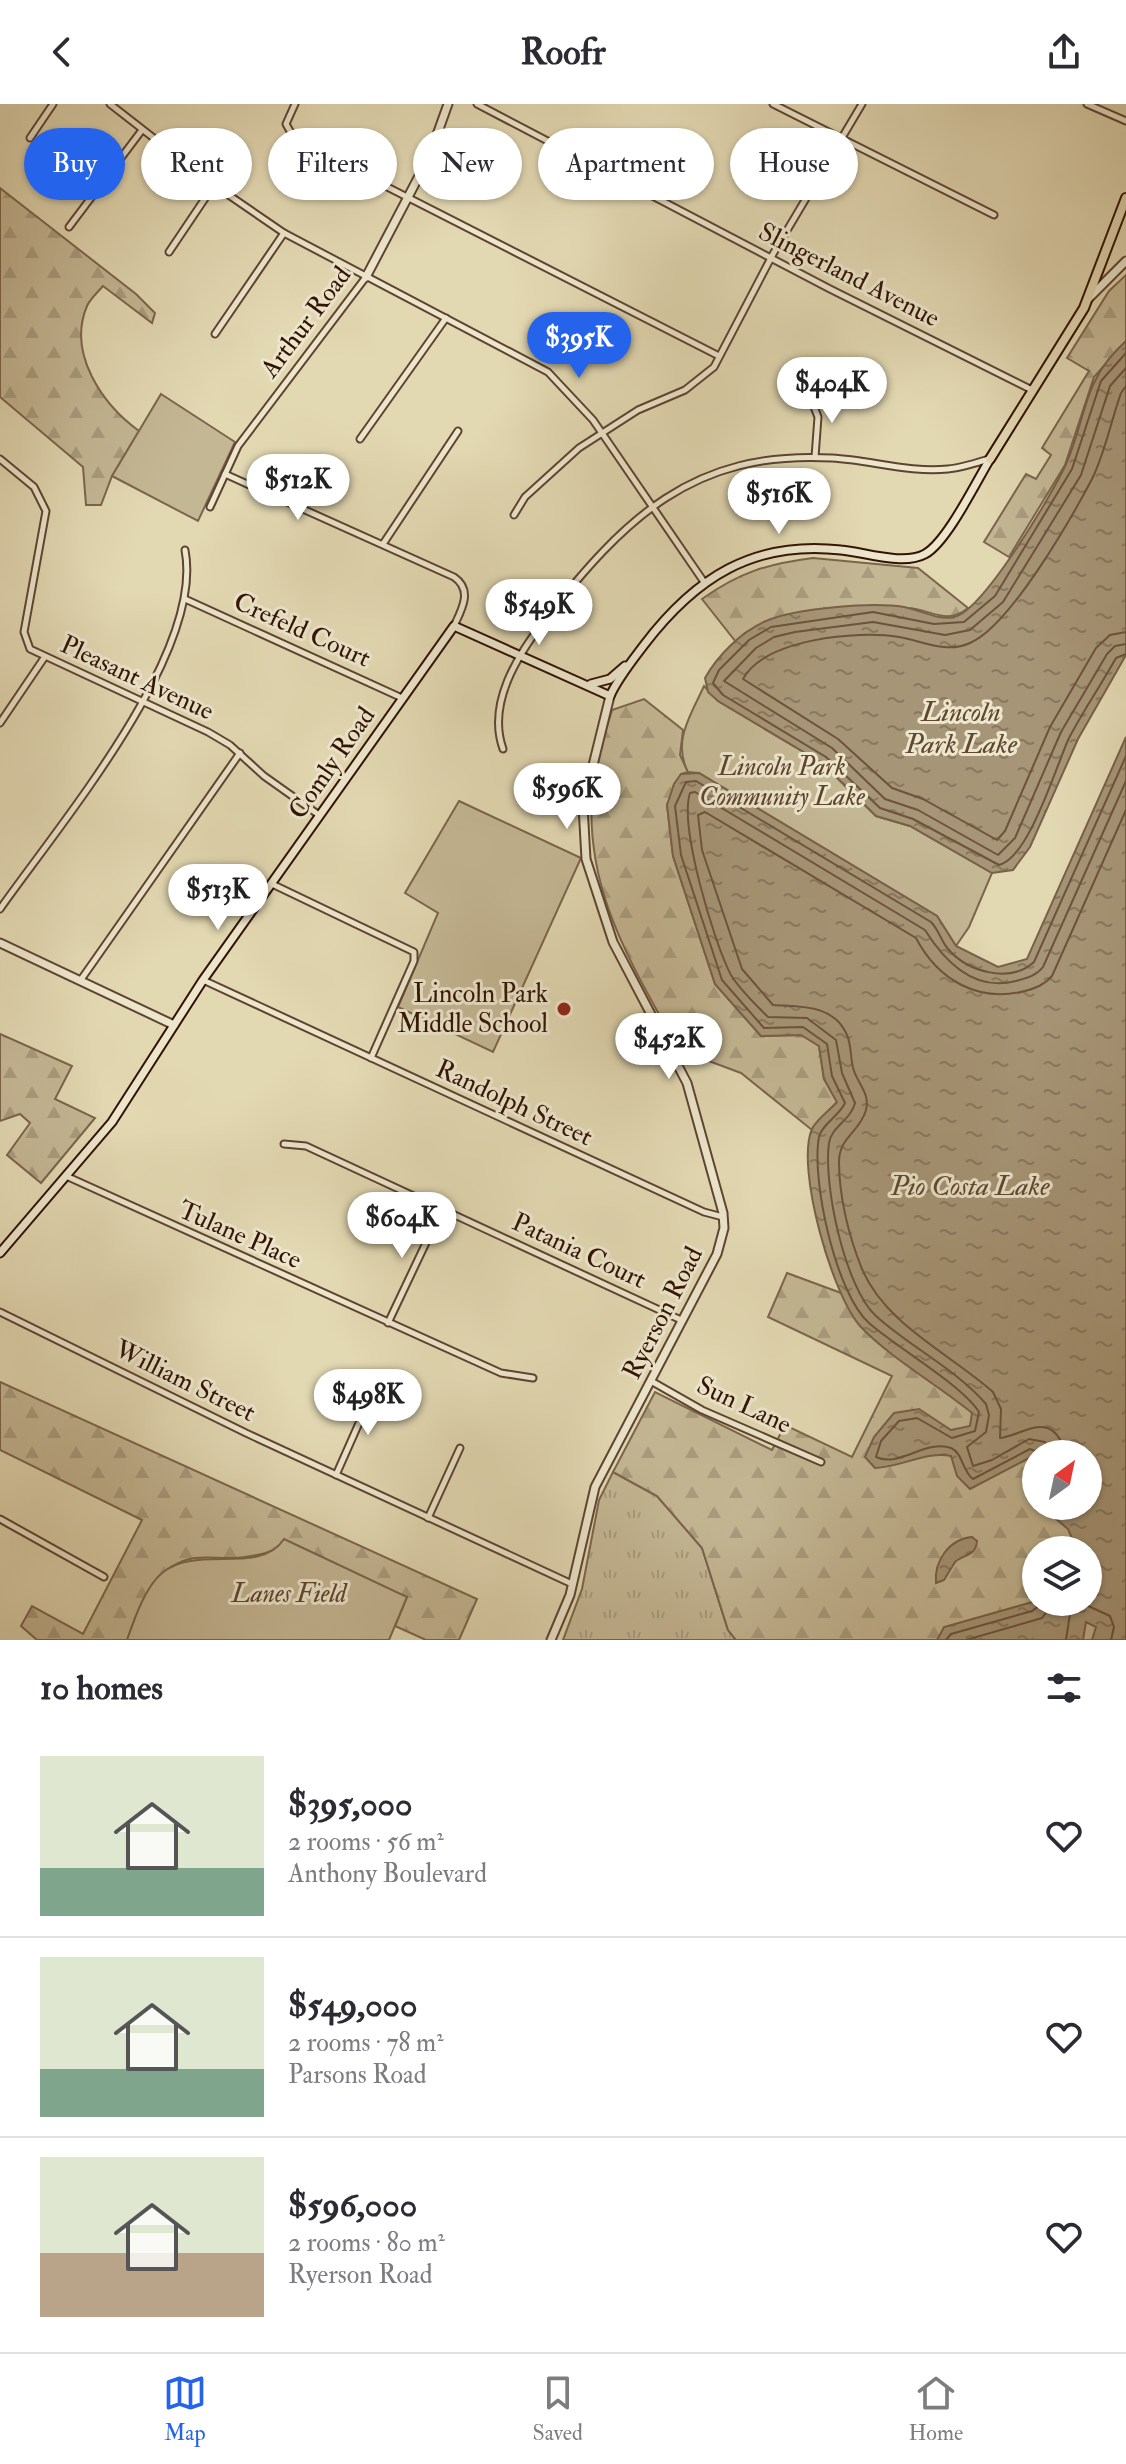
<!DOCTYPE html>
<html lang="en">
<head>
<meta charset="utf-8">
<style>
	body { margin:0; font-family:"IM FELL Double Pica",serif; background:#f2f2f3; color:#2b2b33; height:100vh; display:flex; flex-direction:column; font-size:30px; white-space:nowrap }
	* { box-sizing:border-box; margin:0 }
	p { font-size:26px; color:#7c7c81 }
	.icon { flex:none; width:44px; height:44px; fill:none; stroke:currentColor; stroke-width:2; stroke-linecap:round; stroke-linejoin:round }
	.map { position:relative; height:1536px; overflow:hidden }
	.sheet { display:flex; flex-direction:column; background:#fff; flex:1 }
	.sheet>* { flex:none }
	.top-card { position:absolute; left:24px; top:24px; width:1078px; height:72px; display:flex; gap:16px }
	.needle { width:52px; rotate:33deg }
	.fabs { position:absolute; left:1022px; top:1336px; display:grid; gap:16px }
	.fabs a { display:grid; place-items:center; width:80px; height:80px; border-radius:50%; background:#fff; box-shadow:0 2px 6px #0004; font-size:40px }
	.price { position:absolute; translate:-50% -68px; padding:0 18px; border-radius:28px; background:#fff; color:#222; font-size:26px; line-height:52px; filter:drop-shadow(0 2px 4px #0008) }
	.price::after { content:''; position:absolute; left:50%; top:48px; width:24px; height:18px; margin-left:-12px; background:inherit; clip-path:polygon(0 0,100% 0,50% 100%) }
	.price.active { background:#2563eb; color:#fff }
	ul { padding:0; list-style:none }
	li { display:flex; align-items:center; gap:24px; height:200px; padding:0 40px }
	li+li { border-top:2px solid #e1e1e2 }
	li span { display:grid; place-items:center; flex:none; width:224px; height:160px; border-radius:0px; color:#555 }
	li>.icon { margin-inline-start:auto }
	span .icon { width:96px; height:96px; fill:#fffc; stroke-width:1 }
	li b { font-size:34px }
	h2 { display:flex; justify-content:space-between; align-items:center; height:96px; padding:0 40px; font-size:34px }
	.chip { padding:0 28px; border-radius:36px; background:#fff; box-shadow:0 2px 6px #0004; font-size:28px; line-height:72px }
	.chip.active { background:#2563eb; color:#fff }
	header { display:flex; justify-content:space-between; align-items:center; height:104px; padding:0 40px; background:#fff; font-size:36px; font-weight:800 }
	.dock { display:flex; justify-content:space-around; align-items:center; height:112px; border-top:2px solid #e1e1e2; background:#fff; font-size:22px; color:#7c7c81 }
	.dock a { display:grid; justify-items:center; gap:4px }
	.dock .active { color:#2563eb }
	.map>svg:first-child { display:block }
</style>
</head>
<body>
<header><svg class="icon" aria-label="back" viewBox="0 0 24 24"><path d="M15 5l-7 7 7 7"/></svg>Roofr<svg class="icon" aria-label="share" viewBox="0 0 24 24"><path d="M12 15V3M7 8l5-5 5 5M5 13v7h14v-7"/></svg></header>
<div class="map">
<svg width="1126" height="1536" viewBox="0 0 1126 1536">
	<defs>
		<pattern id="grass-tufts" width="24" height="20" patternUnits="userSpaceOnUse" patternTransform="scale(2)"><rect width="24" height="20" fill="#c4b794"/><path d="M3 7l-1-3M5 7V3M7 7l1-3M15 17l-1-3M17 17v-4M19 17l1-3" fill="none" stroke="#a99c7e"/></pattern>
		<pattern id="forest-firs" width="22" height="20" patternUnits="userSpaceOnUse" patternTransform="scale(2)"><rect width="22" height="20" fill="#c4b794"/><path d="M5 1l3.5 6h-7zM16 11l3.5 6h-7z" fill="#a99c7e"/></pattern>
		<pattern id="water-ripples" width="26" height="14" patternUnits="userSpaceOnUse" patternTransform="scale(2)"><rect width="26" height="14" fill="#a69576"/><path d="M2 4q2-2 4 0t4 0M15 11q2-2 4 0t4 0" fill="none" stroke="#88785f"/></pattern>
	</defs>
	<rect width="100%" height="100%" fill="#e2d8b2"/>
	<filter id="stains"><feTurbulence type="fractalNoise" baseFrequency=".0025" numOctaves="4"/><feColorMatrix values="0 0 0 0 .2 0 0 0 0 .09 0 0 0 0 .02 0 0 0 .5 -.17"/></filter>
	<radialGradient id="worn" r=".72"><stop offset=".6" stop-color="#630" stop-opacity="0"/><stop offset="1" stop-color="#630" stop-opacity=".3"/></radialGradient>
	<polygon fill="url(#grass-tufts)" stroke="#7b654c" stroke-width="2" points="613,1368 657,1392 702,1444 728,1526 736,1536 563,1536 582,1485 599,1396"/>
	<g fill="url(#forest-firs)" stroke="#7b654c" stroke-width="2" fill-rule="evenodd">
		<path d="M0,84L136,190L155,209L152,219L103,182C98,188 90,195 87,202C67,249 102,300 139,327L112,372L101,401H86L83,363L0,293Z"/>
		<polygon points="1126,171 1126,237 1094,273 1065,361 1009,453 984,438 1026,370 1036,375 1051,351 1042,344 1089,267 1067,254 1109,187"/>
		<path d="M813,454L918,464L968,504C945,523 929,503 904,504C851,506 797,521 745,529L736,538L702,495C740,468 767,460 813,454Z"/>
		<path d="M644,595L683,626L680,651L688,668L681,670L667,701L673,752L715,880L761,932L802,931L819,942L824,975L837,998L812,1026L741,969L679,946C629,856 579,778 594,671C597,650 606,627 612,606Z"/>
		<polygon points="0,930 72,962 55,995 95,1014 41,1079 7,1051 30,1019 20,1010 0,1017"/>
		<path d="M787,1169L841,1189L1036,1350V1402H1086L1126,1536H736L728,1526L702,1444L657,1392L613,1368L655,1288L772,1346L785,1321L852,1353L892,1272L768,1213ZM1036,1446H1088V1498H1036Z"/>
		<path d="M0,1278L477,1495L459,1536H426L395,1522L407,1493L280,1442C269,1450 258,1451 245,1453C227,1456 212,1452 195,1454C156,1459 139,1503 127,1536H37L21,1522L32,1502L83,1530L142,1416L0,1346Z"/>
	</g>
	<g fill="#c4b794" stroke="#7b654c" stroke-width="2">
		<polygon points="161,290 235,338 198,417 112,372"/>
		<path d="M704,582L718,597L822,659L876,712L910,722L992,769L969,823L956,842L937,812L699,669L688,668C672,637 691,611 704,582Z"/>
		<polygon points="459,697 581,754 493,948 398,903 438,809 405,789"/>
		<path d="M284,1435L407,1493L389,1536H127C134,1516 145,1483 162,1469C196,1440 260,1472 284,1435Z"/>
	</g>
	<g fill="url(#water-ripples)" stroke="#786148" stroke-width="2">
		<path d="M1126,237V551L1078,635L1030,743L1013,766L992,769L910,722L876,712L822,659L718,597L708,588L705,574C718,551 741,528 766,517C796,504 872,498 904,503C921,506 940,518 957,512C986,501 1052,391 1066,360C1088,310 1081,278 1126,237Z"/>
		<path d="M1126,633V1536H1092L1096,1523L1086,1518L1083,1536H937L944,1523L1036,1497L1088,1498V1446H1045L1055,1439L1067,1445L1075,1441L1068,1425L1049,1409L1050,1402H1088V1350H1036V1355L1033,1352L970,1385L957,1372L951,1352C925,1347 902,1363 875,1364L865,1353L874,1333L894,1309L919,1305L951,1326L970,1322L972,1309C939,1282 888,1252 861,1223C833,1194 795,1063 812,1025C816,1016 830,1006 837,998L824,975L819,942L801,931L761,932L715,880L673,752L667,701L674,680L681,670L699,669L937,812L956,842L998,863L1027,855Z"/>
		<path d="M972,1433L977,1437C976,1453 963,1450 955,1458L944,1476L936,1479C934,1457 949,1435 972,1433Z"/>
	</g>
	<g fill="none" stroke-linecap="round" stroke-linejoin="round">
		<g stroke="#6c543c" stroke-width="2">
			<path d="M1126,249L1101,277L1072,365L995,492L964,518L934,520L873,508L771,523L749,536L719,566L713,579L723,591L826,653L880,704L913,715L999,761C1029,754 1056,662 1069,634C1083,607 1101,581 1116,554L1126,550"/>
			<polyline points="1126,264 1110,282 1081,371 1003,498 970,526 945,531 873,518 795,528 774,533 756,544 724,577 832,644 885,695 918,706 998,751 1015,734 1061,628 1107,550 1115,542 1126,540"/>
			<path d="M1126,282L1121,289C1111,317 1105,349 1092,375C1071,415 1010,522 970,539C946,550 923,537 899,533C857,526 765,535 743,575L838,635L892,684L923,695L997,736L1005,727L1050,623L1096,544L1110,531L1126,528"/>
			<path d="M1042,1350L1030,1345L973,1375C962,1367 963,1349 951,1344C926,1335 899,1364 876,1353L881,1337L899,1317L917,1314L952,1334L975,1327L979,1308C962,1281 896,1243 869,1219C836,1190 811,1076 819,1033C822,1020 839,1012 845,999L832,972L827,940L803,923L764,924L722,876L681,751L675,702L686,678L696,677L931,818C939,826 941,837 948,845C968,868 1010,880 1034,858L1126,652"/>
			<path d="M1053,1350L1045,1338L1029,1335L992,1356L973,1362L967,1343L986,1328L989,1311L986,1300C956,1265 910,1243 876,1212C845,1184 823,1080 829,1039C831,1023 851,1016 855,999L842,969L836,936L807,914L768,913C756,901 740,886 731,871C714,839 679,722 690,689L695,688L925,826C945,858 975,888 1016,877C1027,874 1036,872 1043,863L1126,677"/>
			<path d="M1066,1350C1052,1302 1023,1332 1000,1334L1001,1305L993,1288C949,1249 886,1221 862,1165C849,1133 839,1093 839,1058C839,1033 860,1028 866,1006C870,990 859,981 854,967C850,956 852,942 847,931C834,900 800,903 773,901L742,865L702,746L698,711L705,708L916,834C938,876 978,899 1025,887C1036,884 1044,881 1052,872L1126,706"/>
			<polyline points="946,1536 951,1530 1032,1507 1044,1498"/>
			<polyline points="966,1536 1042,1514 1054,1498"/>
			<polyline points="1066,1536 1070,1510 1086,1501 1110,1512 1114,1523 1111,1536"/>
		</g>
		<defs>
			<g id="minor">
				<polyline points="110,0 214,81 284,129 548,268 593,316 704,478"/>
				<polyline points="295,0 286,20 295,36 719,252"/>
				<polyline points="477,0 830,185 1032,286"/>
				<polyline points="773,0 994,111"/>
				<polyline points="1087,0 1126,17"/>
				<polyline points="30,34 53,0"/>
				<polyline points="69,123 142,26"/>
				<polyline points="169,148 214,81"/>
				<polyline points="215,230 284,129"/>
				<polyline points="811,295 818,313 815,353"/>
				<polyline points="360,335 446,214"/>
				<polyline points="0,355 34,383 46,407 24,528 30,545 208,628 230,641 264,672 319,711"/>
				<path d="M225,370L454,473C473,486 462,505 454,522"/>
				<polyline points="210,403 238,342 366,173"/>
				<polyline points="514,411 525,393 579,344 638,306 685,286 714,263 773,150 862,0"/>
				<polyline points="383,440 458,327"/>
				<polyline points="185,495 402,594"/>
				<polyline points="0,619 44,554"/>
				<path d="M503,645C487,600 517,552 544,517C624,415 692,346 832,354C870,356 910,369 948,365C961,364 976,359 989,355"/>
				<polyline points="272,780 414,848 414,857 371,954"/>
				<path d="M0,805C59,721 205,549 185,446"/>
				<polyline points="203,876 704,1108 723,1113"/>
				<polyline points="80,877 240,649"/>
				<polyline points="284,1040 306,1042 681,1216"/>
				<polyline points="66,1072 501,1269 533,1274"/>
				<polyline points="0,1208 246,1329 572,1480"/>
				<polyline points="388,1219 442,1105"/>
				<polyline points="651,1277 702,1306 821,1358"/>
				<polyline points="336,1371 375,1283"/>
				<polyline points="428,1414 460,1344"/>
				<polyline points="0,1415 104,1473"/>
			</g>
			<g id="tertiary">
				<polyline points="366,173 429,53 448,0"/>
				<polyline points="1089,194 1126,157"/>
				<polyline points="0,839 174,921"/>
				<polyline points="551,1536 570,1491 595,1383 717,1150 724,1124 723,1109 687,979 613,838 586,755 583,702 610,592"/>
			</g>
			<g id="secondary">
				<polyline points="591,580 610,575 625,562"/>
				<path d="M0,1149L112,1018L203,876L454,522L610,592C618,574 632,557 644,541C695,474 753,436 841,446C864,448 903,462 925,450C947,438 976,378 990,355"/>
			</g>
			<polyline id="primary" points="990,355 1084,204 1126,94"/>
		</defs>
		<use href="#minor" stroke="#5e442f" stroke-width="9"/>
		<use href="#tertiary" stroke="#5e442f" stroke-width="11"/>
		<use href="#secondary" stroke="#321303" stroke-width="11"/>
		<use href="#primary" stroke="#321303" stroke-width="12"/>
		<use href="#minor" stroke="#ece6cd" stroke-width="5"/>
		<use href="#tertiary" stroke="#ece6cd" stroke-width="7"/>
		<use href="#secondary" stroke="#ece6cd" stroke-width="7"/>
		<use href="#primary" stroke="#e2d8b2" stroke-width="8"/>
	</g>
	<circle fill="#8f2418" stroke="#ece6cd" stroke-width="3" cx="564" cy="905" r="8"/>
	<g text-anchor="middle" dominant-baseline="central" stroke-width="6" stroke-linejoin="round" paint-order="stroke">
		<g font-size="26" fill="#321303" stroke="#ece6cd">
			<text transform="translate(849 171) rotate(27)">Slingerland Avenue</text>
			<text transform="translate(306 218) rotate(-53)">Arthur Road</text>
			<text transform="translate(302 526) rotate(24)">Crefeld Court</text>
			<text transform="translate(137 574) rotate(25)">Pleasant Avenue</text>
			<text transform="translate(332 659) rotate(-55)">Comly Road</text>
			<text transform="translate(514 999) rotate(25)">Randolph Street</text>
			<text transform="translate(240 1131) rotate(24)">Tulane Place</text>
			<text transform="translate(579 1147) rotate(25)">Patania Court</text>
			<text transform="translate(663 1209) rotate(-63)">Ryerson Road</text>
			<text transform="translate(185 1277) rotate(26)">William Street</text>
			<text transform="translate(744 1301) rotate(25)">Sun Lane</text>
		</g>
		<g font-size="26" font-style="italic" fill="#5e442e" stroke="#ece6cd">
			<text x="782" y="663">Lincoln Park<tspan x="782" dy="30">Community Lake</tspan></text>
			<text x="289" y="1490">Lanes Field</text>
		</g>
		<g font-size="26" fill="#321303" stroke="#ece6cd" text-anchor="end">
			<text x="548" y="890">Lincoln Park<tspan x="548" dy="30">Middle School</tspan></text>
		</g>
		<g font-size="28" font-style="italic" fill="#604731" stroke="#ece6cd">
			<text x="961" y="608">Lincoln<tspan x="961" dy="32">Park Lake</tspan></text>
			<text x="970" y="1082">Pio Costa Lake</text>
		</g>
	</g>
	<rect width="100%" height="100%" filter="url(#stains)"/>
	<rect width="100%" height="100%" fill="url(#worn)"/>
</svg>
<div class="fabs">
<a><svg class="needle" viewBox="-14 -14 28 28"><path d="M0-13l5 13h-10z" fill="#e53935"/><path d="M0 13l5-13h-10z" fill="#7c7c81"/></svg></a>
<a><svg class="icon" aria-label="layers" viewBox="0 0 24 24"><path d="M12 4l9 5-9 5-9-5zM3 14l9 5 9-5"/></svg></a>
</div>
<b class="price active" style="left:579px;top:276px">$395K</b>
<b class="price" style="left:832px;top:321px">$404K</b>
<b class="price" style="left:298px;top:418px">$512K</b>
<b class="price" style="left:779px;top:432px">$516K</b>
<b class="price" style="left:539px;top:543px">$549K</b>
<b class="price" style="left:567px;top:727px">$596K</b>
<b class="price" style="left:218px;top:828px">$513K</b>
<b class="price" style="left:669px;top:977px">$452K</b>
<b class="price" style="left:402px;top:1156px">$604K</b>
<b class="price" style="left:368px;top:1333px">$498K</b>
<div class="top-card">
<a class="chip active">Buy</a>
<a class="chip">Rent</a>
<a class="chip">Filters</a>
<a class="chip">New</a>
<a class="chip">Apartment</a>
<a class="chip">House</a>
</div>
</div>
<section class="sheet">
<h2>10 homes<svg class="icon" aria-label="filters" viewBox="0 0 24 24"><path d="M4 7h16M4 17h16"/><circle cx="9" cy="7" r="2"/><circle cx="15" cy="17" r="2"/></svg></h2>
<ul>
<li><span style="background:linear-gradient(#dfe7d0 70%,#7fa58c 0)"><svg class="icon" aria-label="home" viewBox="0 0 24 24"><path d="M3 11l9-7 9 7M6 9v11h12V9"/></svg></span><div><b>$395,000</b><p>2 rooms · 56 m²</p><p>Anthony Boulevard</p></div><svg class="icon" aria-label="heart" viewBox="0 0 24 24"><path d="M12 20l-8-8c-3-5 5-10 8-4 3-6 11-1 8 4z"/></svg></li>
<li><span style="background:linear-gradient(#dfe7d0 70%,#7fa58c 0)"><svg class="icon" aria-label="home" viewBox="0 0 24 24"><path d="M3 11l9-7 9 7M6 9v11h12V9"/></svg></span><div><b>$549,000</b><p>2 rooms · 78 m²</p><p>Parsons Road</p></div><svg class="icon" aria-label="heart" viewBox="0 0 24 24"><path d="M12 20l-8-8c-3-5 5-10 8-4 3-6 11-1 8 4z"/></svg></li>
<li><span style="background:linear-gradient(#dfe7d0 60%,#b9a48a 0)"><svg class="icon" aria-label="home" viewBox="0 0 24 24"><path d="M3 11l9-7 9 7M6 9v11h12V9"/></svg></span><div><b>$596,000</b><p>2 rooms · 80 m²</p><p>Ryerson Road</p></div><svg class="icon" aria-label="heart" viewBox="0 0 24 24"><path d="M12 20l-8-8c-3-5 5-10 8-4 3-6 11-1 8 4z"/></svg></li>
</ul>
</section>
<nav class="dock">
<a class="active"><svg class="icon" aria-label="map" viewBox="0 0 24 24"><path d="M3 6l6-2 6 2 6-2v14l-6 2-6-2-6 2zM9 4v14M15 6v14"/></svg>Map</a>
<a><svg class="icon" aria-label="saved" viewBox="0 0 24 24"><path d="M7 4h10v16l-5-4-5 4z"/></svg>Saved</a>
<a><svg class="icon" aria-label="home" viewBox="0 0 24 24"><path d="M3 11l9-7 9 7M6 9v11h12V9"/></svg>Home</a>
</nav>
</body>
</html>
